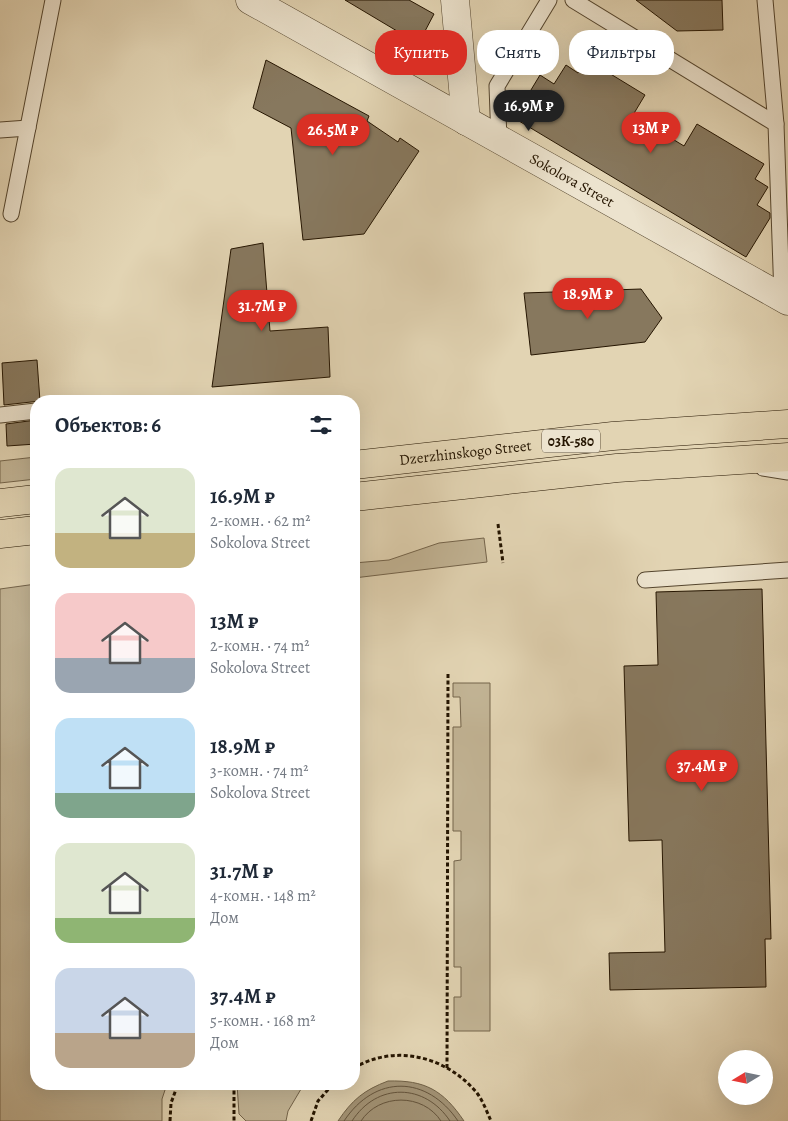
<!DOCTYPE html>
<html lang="ru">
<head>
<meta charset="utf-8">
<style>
	body { margin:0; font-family:Alegreya,serif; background:#f2f2f3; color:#1f2937; height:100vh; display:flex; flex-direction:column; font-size:19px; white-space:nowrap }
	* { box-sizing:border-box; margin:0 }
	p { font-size:16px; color:#747a83 }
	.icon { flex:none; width:28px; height:28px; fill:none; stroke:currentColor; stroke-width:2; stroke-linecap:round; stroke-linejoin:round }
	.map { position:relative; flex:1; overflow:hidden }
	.sheet { position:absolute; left:30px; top:395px; width:330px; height:695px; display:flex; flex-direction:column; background:#fff; border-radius:20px; box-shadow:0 5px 20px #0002 }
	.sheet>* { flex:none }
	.guide { position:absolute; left:375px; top:30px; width:338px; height:45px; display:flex; gap:10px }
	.needle { width:32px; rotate:260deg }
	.tools { position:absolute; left:718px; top:1050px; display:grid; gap:10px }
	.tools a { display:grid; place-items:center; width:55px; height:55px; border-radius:50%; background:#fff; box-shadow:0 5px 20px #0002; font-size:25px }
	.price { position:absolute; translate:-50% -42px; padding:0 11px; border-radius:18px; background:#d93025; color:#fff; font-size:16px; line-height:32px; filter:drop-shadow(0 1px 2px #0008) }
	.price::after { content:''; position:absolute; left:50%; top:30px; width:15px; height:11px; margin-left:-8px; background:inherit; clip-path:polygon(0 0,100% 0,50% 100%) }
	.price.on { background:#222; color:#fff }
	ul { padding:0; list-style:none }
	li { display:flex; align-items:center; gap:15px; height:125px; padding:0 25px }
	li span { display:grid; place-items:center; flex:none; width:140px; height:100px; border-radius:15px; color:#555 }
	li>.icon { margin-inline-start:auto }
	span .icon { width:60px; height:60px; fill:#fffc; stroke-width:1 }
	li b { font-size:21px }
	h2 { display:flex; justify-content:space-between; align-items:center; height:60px; padding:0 25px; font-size:21px }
	.pill { padding:0 18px; border-radius:20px; background:#fff; box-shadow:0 5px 20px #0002; font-size:18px; line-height:45px }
	.pill.on { background:#d93025; color:#fff }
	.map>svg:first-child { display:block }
</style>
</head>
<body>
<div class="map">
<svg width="788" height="1121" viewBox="0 0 788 1121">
	<rect width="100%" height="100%" fill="#e2d4b3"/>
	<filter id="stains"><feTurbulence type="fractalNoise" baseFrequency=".004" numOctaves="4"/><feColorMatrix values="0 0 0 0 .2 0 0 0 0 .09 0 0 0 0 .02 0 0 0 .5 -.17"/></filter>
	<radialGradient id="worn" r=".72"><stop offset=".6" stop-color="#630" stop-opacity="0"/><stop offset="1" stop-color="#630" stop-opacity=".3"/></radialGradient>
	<g fill="#c2b495" stroke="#74644b">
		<polygon points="36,457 36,479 0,483 0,461"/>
		<polygon points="484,538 487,562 354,578 354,563 389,560 439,543"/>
		<polygon points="36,584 36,1084 167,1084 162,1099 162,1121 0,1121 0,589"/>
		<polygon points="453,683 490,683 490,1031 454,1031 454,997 461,997 461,967 454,967 454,861 461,860 461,831 453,831 453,727 461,727 460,697 453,697"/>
		<polygon points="237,1084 304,1084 288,1111 286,1121 246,1121 239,1114"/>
	</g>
	<path fill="#a29376" stroke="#706147" d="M388,1081C425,1080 443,1090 464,1121H338C352,1100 364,1090 388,1081Z"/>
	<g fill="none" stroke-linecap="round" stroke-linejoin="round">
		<g stroke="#64543c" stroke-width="1">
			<path d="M344,1121C375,1074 427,1075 458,1121"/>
			<path d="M352,1121C377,1082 425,1083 450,1121"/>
			<path d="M361,1121C379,1093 423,1093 441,1121"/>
		</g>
	</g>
	<g fill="#87785e" stroke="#251501">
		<polygon points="345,0 409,0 434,14 414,52 391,40 397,31"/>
		<polygon points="636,0 722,0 723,30 677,31"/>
		<polygon points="586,59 645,95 633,115 684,146 697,124 764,164 755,179 768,187 757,205 770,213 770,218 746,257 514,118 540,75 554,84 566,65 578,73"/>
		<polygon points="266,60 369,116 367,121 398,142 400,138 419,151 364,234 303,240 291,128 253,108"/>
		<polygon points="263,243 270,331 328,327 330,377 212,387 231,249"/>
		<polygon points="641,289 662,318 645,342 531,355 524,293"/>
		<polygon points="37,360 40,401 4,405 2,363"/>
		<polygon points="36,420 36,444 7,446 6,424"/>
		<polygon points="762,589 771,939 765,939 766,987 610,990 609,953 665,952 662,840 629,841 624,666 658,665 656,592"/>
	</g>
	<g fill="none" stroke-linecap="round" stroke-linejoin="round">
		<defs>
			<g id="lane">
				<polyline points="573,0 776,124 782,297"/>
				<polyline points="765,0 776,124"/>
				<polyline points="0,130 28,128"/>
				<polyline points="499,140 497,86 549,0"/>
				<polyline points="11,214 53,0"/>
				<polyline points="0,415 36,411"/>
				<polyline points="763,468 788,472"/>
				<polyline points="645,580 788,570"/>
			</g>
			<g id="street">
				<path id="s1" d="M250,0L788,301"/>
				<polyline points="455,0 466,121"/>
			</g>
			<g id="primary">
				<path id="s2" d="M354,465L613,436L788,424"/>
				<polyline points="354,497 617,468 788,457"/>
				<polyline points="0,503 36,499"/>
				<polyline points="0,534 36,530"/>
			</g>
		</defs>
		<use href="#lane" stroke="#54452e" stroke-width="17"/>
		<use href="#street" stroke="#54452e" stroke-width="29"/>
		<use href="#primary" stroke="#251501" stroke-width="29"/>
		<g stroke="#251501" stroke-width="3" stroke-dasharray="4 2.5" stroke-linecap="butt">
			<polyline points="498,524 503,563"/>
			<polyline points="355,1067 356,672"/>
			<path d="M354,1068C396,1043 447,1057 477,1093C483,1101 487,1112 491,1121"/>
			<polyline points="447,1068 448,674"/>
			<polyline points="234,1084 234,1121"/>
			<polyline points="170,1121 171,1103 178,1084"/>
			<polyline points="311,1121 318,1101 333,1084"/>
		</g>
		<use href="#lane" stroke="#ece3ce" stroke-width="15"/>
		<use href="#street" stroke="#ece3ce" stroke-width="28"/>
		<use href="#primary" stroke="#e2d4b3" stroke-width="28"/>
	</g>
	<g text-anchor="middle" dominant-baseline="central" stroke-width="4" stroke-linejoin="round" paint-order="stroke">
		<rect fill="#ece3ce" stroke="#61533e" stroke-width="1" x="542" y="429.5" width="58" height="23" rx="4"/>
		<g font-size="14" font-weight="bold" fill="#251501">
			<text x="571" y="441">03К-580</text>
		</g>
		<g font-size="15" fill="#251501" stroke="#ece3ce">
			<text stroke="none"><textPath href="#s1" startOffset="369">Sokolova Street</textPath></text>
			<text stroke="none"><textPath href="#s2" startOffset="112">Dzerzhinskogo Street</textPath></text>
		</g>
	</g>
	<rect width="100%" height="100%" filter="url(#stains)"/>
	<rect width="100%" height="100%" fill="url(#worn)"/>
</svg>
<div class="tools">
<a><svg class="needle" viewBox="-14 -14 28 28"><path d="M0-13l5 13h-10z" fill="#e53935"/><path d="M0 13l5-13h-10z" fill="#747a83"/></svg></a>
</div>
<b class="price on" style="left:529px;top:132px">16.9M ₽</b>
<b class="price" style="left:651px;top:154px">13M ₽</b>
<b class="price" style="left:333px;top:156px">26.5M ₽</b>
<b class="price" style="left:588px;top:320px">18.9M ₽</b>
<b class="price" style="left:262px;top:332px">31.7M ₽</b>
<b class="price" style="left:702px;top:792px">37.4M ₽</b>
<div class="guide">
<a class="pill on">Купить</a>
<a class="pill">Снять</a>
<a class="pill">Фильтры</a>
</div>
<section class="sheet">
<h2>Объектов: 6<svg class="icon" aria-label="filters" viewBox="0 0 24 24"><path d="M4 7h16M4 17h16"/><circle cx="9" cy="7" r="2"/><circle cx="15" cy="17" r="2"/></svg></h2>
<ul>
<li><span style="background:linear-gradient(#dfe7d0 65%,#c2b280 0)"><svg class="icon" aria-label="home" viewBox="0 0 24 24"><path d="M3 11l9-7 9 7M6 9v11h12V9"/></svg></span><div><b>16.9M ₽</b><p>2-комн. · 62 m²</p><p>Sokolova Street</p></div></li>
<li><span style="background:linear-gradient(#f6c9c9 65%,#9aa5b1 0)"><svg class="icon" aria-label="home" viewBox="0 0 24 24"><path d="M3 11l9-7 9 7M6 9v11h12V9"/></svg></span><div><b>13M ₽</b><p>2-комн. · 74 m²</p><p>Sokolova Street</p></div></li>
<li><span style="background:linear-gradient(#bfe0f5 75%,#7fa58c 0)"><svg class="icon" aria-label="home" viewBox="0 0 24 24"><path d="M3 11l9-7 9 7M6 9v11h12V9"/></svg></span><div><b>18.9M ₽</b><p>3-комн. · 74 m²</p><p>Sokolova Street</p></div></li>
<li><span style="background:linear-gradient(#dfe7d0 75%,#8fb573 0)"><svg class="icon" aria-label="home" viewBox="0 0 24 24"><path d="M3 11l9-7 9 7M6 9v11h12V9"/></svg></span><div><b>31.7M ₽</b><p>4-комн. · 148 m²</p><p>Дом</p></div></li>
<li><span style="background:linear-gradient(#c9d6e8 65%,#b9a48a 0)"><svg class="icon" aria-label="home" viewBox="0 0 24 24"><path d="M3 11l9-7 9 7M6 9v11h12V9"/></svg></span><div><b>37.4M ₽</b><p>5-комн. · 168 m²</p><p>Дом</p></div></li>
</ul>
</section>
</div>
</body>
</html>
